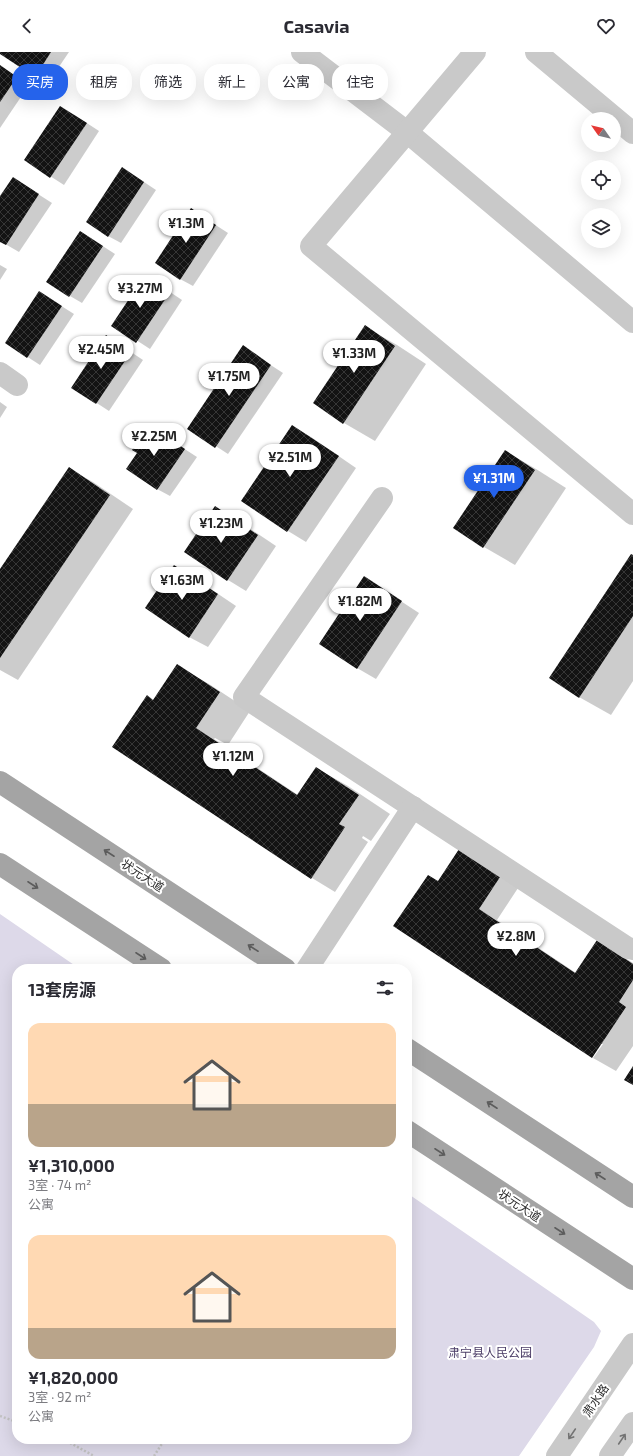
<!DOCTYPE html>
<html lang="zh">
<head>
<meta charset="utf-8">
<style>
	body { margin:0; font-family:"Exo 2","Noto Sans SC",sans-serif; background:#f2f2f3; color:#2b2b33; height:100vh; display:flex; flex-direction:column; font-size:15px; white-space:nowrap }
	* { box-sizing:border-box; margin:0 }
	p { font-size:13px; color:#7c7c81 }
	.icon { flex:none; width:22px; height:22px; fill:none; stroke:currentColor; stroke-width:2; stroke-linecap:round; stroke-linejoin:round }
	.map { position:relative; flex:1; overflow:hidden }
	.panel { position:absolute; left:12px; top:912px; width:400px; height:480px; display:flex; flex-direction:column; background:#fff; border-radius:16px; box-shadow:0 4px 16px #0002 }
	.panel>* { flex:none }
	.hud { position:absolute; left:12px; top:12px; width:400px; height:36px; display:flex; gap:8px }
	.needle { width:26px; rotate:304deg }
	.controls { position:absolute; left:581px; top:60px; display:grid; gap:8px }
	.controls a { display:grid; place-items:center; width:40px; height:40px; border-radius:50%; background:#fff; box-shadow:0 4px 16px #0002; font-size:20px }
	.price { position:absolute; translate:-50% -34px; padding:0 9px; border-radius:14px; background:#fff; color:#222; font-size:13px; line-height:26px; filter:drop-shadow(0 1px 2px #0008) }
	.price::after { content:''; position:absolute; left:50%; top:24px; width:12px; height:9px; margin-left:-6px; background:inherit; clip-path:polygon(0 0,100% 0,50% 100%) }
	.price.on { background:#2563eb; color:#fff }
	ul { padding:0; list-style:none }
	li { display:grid; align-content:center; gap:8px; height:212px; padding:0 16px }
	li span { display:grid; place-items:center; height:124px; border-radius:12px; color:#555 }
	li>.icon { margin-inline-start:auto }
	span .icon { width:72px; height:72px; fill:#fffc; stroke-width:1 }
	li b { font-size:17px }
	h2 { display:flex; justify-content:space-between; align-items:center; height:48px; padding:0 16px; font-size:17px }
	.pill { padding:0 14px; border-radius:16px; background:#fff; box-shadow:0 4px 16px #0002; font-size:14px; line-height:36px }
	.pill.on { background:#2563eb; color:#fff }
	header { display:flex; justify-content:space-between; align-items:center; height:52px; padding:0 16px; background:#fff; font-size:18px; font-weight:700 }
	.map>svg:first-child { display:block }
</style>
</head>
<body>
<header><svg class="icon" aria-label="back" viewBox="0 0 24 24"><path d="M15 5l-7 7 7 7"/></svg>Casavia<svg class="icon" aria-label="heart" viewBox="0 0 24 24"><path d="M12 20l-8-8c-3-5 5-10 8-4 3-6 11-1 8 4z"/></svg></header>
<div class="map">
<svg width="633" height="1404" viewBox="0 0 633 1404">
	<defs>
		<pattern id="building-cross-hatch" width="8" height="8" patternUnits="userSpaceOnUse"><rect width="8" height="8" fill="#131313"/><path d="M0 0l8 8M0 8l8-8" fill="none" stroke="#363636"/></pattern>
	</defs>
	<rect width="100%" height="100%" fill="#fff"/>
	<polygon fill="#ddd9e9" points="0,862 80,917 17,917 17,1387 407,1387 407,1141 594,1270 601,1279 594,1295 519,1404 0,1404"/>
	<g fill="#0003">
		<polygon points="0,0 69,0 48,31"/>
		<polygon points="0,14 29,33 0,76"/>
		<polygon points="73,62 99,79 64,133 25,108"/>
		<polygon points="135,124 156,138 121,191 108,184"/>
		<polygon points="13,126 52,151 19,200 0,189 0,146"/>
		<polygon points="191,157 228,181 193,234 180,227"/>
		<polygon points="81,180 115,202 82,251 70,244"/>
		<polygon points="0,213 7,217 0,228"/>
		<polygon points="146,224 182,248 150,297 113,273"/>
		<polygon points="52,248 74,262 40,313 6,291"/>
		<polygon points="365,275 397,293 426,312 375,389 344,371"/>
		<polygon points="119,292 143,308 109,359 72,335"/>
		<polygon points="243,295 283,321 228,402 188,376"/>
		<polygon points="0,350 7,355 0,366"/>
		<polygon points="149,374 197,405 170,444 157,437 138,401"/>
		<polygon points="292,374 311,385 356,416 306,490 288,479 242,448"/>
		<polygon points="505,399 536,417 566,436 515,513 484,495"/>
		<polygon points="69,417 93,430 133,457 18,628 0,618 0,519"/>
		<polygon points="216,455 234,466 276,494 246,539 228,528 186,500"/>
		<polygon points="633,504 633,629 611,663 579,645"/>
		<polygon points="174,514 193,525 236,554 208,595 189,585"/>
		<polygon points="364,525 419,561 376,627 357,616"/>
		<polygon points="177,614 209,632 250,659 228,693 215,686 214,687 298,743 316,716 348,734 390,762 371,789 363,784 362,786 368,790 335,840 312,826 154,649"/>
		<polygon points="461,796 520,833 497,868 576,921 616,900 633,911 633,994 616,1019 593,1006 603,992 601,992 438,830"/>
	</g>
	<g fill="url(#building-cross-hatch)">
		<polygon points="0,0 51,0 35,25 0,2"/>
		<polygon points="0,13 17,25 0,50"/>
		<polygon points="60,54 87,71 50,126 24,108"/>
		<polygon points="122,115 144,130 108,185 86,170"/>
		<polygon points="13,125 39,142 6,193 0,190 0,144"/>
		<polygon points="191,156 216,173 180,228 155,211"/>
		<polygon points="80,179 103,194 69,245 46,230"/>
		<polygon points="145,223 170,240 136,291 111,274"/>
		<polygon points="39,239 62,254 27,306 5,291"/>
		<polygon points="365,273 395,294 343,372 313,351"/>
		<polygon points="106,283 131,300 96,352 71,336"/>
		<polygon points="243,293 271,313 215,396 187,377"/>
		<polygon points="149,373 185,397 157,438 126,417 137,401 132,398"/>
		<polygon points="292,373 339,404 287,480 241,449"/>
		<polygon points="505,398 535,418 483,496 453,476"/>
		<polygon points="69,415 110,443 0,606 0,517"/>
		<polygon points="215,454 258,483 227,529 184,500"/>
		<polygon points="631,502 633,503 633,564 579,646 549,626"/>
		<polygon points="174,513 218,542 189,586 145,556"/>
		<polygon points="364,524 402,549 357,617 319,592"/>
		<polygon points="177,612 220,640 196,676 297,743 316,715 359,743 339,772 345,775 311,827 112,695 147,643 153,648"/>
		<polygon points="461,794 502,822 479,857 575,921 597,888 633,912 633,928 619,950 626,955 592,1006 393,874 428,823 438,829"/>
		<polygon points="633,1014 633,1033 624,1028"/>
	</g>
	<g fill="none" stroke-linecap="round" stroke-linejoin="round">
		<g stroke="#c3c3c3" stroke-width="2.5" stroke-dasharray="2 2" stroke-linecap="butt">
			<polyline points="0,1364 17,1370"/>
			<polyline points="63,1387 94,1404"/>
			<polyline points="154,1404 165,1387"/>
		</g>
		<g stroke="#c9c9c9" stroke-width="22">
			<polyline points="302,0 407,80 633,270"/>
			<polyline points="475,0 311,194 633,462"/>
			<polyline points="536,0 633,81"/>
			<polyline points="0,321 17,333"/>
			<polyline points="382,446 244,645 628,896 633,897"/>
			<polyline points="307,917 413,755"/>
			<polyline points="557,1404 633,1292"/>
			<polyline points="610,1404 633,1371"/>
		</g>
		<g stroke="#a4a4a4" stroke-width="22">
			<polyline points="0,730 285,917"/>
			<polyline points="0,812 161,917"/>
			<polyline points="407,997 633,1145"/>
			<polyline points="407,1079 633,1227"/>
		</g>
	</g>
	<defs><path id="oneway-shaft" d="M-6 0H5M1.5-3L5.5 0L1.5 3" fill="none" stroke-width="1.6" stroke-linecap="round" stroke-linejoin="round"/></defs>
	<g stroke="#5c5c5c">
		<use href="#oneway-shaft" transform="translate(109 801) rotate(-147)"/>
		<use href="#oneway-shaft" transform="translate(33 833) rotate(33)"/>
		<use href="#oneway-shaft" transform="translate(253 896) rotate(-147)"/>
		<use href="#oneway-shaft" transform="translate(141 904) rotate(33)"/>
		<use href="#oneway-shaft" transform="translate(492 1053) rotate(-147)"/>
		<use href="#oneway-shaft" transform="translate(440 1100) rotate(33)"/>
		<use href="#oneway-shaft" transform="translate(600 1124) rotate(-147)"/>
		<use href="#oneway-shaft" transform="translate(560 1179) rotate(33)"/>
	</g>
	<g stroke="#737373">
		<use href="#oneway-shaft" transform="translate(572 1382) rotate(124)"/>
		<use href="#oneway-shaft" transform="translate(622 1387) rotate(-56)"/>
	</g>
	<g text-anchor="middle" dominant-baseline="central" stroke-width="4" stroke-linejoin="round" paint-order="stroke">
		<g font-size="12" fill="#2c2c2c" stroke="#fff">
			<text transform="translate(143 823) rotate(33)">状元大道</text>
			<text transform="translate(520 1153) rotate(33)">状元大道</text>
			<text transform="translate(595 1348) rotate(-56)">肃水路</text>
		</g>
		<g font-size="12" fill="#493b65" stroke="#fff">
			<text x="490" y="1300">肃宁县人民公园</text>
		</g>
	</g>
</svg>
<div class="controls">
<a><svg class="needle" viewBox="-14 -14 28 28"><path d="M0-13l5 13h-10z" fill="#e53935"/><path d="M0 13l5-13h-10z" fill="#7c7c81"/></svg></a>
<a><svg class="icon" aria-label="locate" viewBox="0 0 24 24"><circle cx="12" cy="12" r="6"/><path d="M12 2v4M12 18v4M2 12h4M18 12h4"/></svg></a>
<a><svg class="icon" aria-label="layers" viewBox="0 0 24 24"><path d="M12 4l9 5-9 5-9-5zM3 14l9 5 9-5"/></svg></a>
</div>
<b class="price" style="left:186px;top:192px">¥1.3M</b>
<b class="price" style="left:140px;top:257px">¥3.27M</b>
<b class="price" style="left:101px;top:318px">¥2.45M</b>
<b class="price" style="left:354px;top:322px">¥1.33M</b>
<b class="price" style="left:229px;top:345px">¥1.75M</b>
<b class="price" style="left:154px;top:405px">¥2.25M</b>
<b class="price" style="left:290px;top:426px">¥2.51M</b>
<b class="price on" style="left:494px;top:447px">¥1.31M</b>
<b class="price" style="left:221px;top:492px">¥1.23M</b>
<b class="price" style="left:182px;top:549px">¥1.63M</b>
<b class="price" style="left:360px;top:570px">¥1.82M</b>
<b class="price" style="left:233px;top:725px">¥1.12M</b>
<b class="price" style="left:516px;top:905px">¥2.8M</b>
<div class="hud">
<a class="pill on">买房</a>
<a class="pill">租房</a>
<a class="pill">筛选</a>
<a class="pill">新上</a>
<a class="pill">公寓</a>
<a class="pill">住宅</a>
</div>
<section class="panel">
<h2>13套房源<svg class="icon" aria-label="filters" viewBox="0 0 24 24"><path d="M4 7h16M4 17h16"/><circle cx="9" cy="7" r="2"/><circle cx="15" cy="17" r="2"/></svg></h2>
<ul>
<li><span style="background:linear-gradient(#ffd9b3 65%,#b9a48a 0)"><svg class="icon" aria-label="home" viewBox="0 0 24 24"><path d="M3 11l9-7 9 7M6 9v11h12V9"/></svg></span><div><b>¥1,310,000</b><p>3室 · 74 m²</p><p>公寓</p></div></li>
<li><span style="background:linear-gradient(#ffd9b3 75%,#b9a48a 0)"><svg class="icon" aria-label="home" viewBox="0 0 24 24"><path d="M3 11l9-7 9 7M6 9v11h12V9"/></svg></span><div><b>¥1,820,000</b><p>3室 · 92 m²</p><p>公寓</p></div></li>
</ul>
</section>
</div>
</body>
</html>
